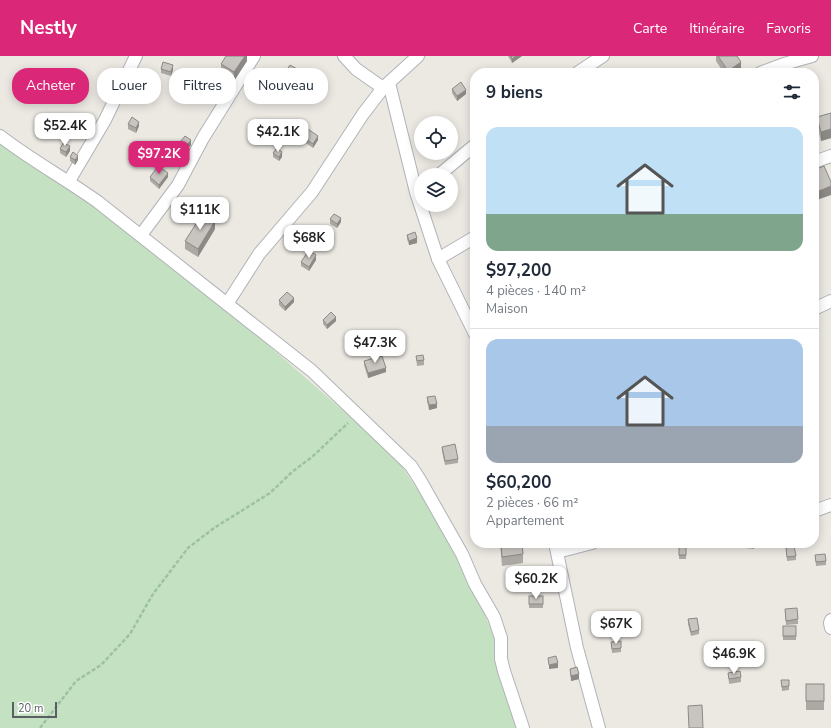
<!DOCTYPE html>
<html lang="fr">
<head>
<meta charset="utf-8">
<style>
	body { margin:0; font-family:"Nunito Sans",sans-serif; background:#f6f6f7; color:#1f2937; height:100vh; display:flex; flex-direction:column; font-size:15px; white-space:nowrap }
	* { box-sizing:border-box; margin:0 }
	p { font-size:13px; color:#747a83 }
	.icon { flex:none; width:22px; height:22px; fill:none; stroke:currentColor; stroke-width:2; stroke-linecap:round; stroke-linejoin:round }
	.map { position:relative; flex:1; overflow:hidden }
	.details { position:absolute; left:470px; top:12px; width:349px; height:480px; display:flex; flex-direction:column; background:#fff; border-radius:16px; box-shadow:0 2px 10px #0003 }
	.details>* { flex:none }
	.guide { position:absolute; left:12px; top:12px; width:380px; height:36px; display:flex; gap:8px }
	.tools { position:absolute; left:414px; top:60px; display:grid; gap:8px }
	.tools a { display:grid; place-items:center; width:44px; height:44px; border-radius:50%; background:#fff; box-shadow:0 2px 10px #0003; font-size:20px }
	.scale { position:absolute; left:12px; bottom:10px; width:45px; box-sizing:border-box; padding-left:4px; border:2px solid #5b5f62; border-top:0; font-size:11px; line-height:14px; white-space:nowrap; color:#5b5f62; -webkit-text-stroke:3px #fff; paint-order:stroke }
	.price { position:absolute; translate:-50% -34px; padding:0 9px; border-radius:8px; background:#fff; color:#222; font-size:13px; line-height:26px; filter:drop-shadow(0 1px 2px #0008) }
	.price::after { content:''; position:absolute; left:50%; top:24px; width:12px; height:9px; margin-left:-6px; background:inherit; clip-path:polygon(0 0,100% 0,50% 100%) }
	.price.selected { background:#db2777; color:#fff }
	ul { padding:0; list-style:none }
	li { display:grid; align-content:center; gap:8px; height:212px; padding:0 16px }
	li+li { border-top:1px solid #e0e1e3 }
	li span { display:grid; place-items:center; height:124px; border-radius:12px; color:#555 }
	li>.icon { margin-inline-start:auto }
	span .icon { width:72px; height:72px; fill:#fffc; stroke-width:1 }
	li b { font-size:17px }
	h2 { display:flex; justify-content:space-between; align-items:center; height:48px; padding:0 16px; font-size:17px }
	.tag { padding:0 14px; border-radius:16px; background:#fff; box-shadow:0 2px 10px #0003; font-size:14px; line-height:36px }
	.tag.selected { background:#db2777; color:#fff }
	header { display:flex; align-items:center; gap:24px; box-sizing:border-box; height:56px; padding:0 20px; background:#db2777; color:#fff }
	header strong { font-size:19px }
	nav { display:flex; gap:22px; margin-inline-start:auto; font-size:14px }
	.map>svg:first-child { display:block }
</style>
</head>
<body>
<header>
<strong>Nestly</strong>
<nav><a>Carte</a><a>Itinéraire</a><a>Favoris</a></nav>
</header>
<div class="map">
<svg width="831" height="672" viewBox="0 0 831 672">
	<rect width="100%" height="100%" fill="#ece9e3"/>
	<polygon fill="#c4e1c2" points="0,75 260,282 395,400 458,494 504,605 523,672 0,672"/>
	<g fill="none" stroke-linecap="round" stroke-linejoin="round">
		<defs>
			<g id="street">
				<polyline points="344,0 356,13 383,32 418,0"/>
				<polyline points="577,17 603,0"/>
				<polyline points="760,17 784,8 812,0"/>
				<polyline points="389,27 416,136 438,203 475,278"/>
				<path d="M0,80C31,104 66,123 98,146L312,315L411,410L420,424L462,498L475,528L494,561L501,582V603L504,615L523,672"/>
				<polyline points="814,106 831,100"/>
				<polyline points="439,119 475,89"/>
				<polyline points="69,125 105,64 136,0"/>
				<polyline points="141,179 178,129 203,82 254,0"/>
				<polyline points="438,203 475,181"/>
				<polyline points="227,248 259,198 312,136 363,58 383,32"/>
				<polyline points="814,253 831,245"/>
				<polyline points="814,455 831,449"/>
				<polyline points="555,487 577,592 599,672"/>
				<polyline points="557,496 592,487"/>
				<polyline points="831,564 830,567 831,572"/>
			</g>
		</defs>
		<use href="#street" stroke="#b0b3b7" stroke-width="14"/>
		<polyline stroke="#9cc2a3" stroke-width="2.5" stroke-dasharray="4 2" stroke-linecap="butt" points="40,672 76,625 101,609 130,578 153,538 188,492 214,472 270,437 292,416 312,401 348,367"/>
		<use href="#street" stroke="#fff" stroke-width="12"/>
	</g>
	<g fill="#aca9a4">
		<polygon points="247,0 247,5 234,25 221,16 221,8"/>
		<polygon points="508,0 522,0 512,7"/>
		<polygon points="716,0 737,0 741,15 738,17 724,17 716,5"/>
		<polygon points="161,13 173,14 171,20 161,17"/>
		<polygon points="299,19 291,31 282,25 282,21"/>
		<polygon points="452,33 466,38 457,45 452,37"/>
		<polygon points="20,38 31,40 26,46 20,42"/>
		<polygon points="831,57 831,82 821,85 817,70 817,61"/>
		<polygon points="128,68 139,70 136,77 128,73"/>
		<polygon points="297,77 318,84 313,92 297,81"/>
		<polygon points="180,86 191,89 186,94 180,90"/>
		<polygon points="60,93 70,95 66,101 60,97"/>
		<polygon points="273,97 282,101 279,105 273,101"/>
		<polygon points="70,101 78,104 75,109 70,105"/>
		<polygon points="150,121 168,121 159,133 150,125"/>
		<polygon points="330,163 341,166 337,172 330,168"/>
		<polygon points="215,173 198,201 185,193 185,185"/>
		<polygon points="407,179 417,187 409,189 407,183"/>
		<polygon points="316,204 309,215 301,210 301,206"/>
		<polygon points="279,244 294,246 285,255 279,249"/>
		<polygon points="323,264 336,265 327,273 323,268"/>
		<polygon points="416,300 424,304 424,309 417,310"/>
		<polygon points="364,305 386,316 368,322 364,309"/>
		<polygon points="427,341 437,352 429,354 427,345"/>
		<polygon points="442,391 458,403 458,407 445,409 442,395"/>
		<polygon points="500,487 522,487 523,498 523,507 502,510"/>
		<rect x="679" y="487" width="7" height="16"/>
		<polygon points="737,487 755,487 754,493 737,491"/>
		<polygon points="786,492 796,500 796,504 787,505"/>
		<polygon points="815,499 826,505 826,509 816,510"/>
		<rect x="529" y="540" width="14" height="12"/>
		<polygon points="785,553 798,563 798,568 786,569"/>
		<polygon points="688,563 699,574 699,578 691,580 688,568"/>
		<rect x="783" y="570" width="13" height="14"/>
		<polygon points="611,586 621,592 621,596 612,597"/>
		<polygon points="570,613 579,623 571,625 570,617"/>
		<polygon points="728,617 741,621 741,626 729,628"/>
		<polygon points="781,624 789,630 789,634 782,635"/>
		<rect x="806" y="628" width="18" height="26"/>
	</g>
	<g fill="#8c8986">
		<polygon points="245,0 247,0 247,5 234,25 234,16"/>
		<polygon points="516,0 522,0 512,7 512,3"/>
		<polygon points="741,6 741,15 738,17 728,17 728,15"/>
		<polygon points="173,9 173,14 171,20 171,16"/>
		<polygon points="299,14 299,19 291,31 291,27"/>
		<polygon points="466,34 466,38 457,45 457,40"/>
		<polygon points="31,35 31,40 26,46 26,42"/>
		<polygon points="139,66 139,70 136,77 136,72"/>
		<polygon points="831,73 831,82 821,85 821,76"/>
		<polygon points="318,80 318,84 313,92 313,88"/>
		<polygon points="191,84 191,89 186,94 186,90"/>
		<polygon points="70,90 70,95 66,101 66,96"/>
		<polygon points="282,96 282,101 279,105 279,101"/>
		<polygon points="78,100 78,104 75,109 75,104"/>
		<polygon points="168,117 168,121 159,133 159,129"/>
		<polygon points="831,130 831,139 814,145 814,137"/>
		<polygon points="341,162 341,166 337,172 337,168"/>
		<polygon points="215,165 215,173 198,201 198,193"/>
		<polygon points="417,182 417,187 409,189 409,185"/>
		<polygon points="316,199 316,204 309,215 309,211"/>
		<polygon points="294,242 294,246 285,255 285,251"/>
		<polygon points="336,261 336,265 327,273 327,269"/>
		<polygon points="386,312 386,316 368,322 368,317"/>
		<polygon points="437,348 437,352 429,354 429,349"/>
		<polygon points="475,375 475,380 472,380 472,376"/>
		<polygon points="558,607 558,612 549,613 549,609"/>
		<polygon points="579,618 579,623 571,625 571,620"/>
	</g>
	<g fill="#c8c4bf" stroke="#8c8986">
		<polygon points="226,0 245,0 234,16 221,8"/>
		<polygon points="511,0 516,0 512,3"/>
		<polygon points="718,0 737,0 741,6 728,15"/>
		<polygon points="163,6 173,9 171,16 161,13"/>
		<polygon points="290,9 299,14 291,27 282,21"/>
		<polygon points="461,26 466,34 457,40 452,33"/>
		<polygon points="25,31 31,35 26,42 20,38"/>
		<polygon points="831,57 831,73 821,76 817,61"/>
		<polygon points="132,61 139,66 136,72 128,68"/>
		<polygon points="302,69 318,80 313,88 297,77"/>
		<polygon points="185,80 191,84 186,90 180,86"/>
		<polygon points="63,87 70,90 66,96 60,93"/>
		<polygon points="277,92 282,96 279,101 273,97"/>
		<polygon points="73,96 78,100 75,104 70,101"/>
		<polygon points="158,110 168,117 159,129 150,121"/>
		<polygon points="824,110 831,126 831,130 814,137 814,114"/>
		<polygon points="203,157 215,165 198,193 185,185"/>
		<polygon points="334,158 341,162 337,168 330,163"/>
		<polygon points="415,176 417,182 409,185 407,179"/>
		<polygon points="309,194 316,199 309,211 301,206"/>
		<polygon points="287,236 294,242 285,251 279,244"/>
		<polygon points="331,256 336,261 327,269 323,264"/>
		<polygon points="423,299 424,304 417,305 416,300"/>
		<polygon points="382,300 386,312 368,317 364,305"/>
		<polygon points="435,340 437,348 429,349 427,341"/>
		<polygon points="475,368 475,375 472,376 471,369"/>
		<polygon points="455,388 458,403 445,405 442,391"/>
		<polygon points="501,487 522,487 523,498 502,501"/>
		<rect x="679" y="487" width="7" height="12"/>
		<polygon points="741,487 755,487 754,489"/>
		<polygon points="794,490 796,500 787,501 786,492"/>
		<polygon points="825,498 826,505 816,506 815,499"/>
		<rect x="529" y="540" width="14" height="8"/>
		<polygon points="797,552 798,563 786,565 785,553"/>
		<polygon points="697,562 699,574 691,576 688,563"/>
		<rect x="783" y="570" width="13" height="10"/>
		<polygon points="621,585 621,592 612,593 611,586"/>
		<polygon points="556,600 558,607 549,609 548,602"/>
		<polygon points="577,611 579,618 571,620 570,613"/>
		<polygon points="740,615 741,621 729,623 728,617"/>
		<polygon points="781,624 789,624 789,630 782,631"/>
		<rect x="806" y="628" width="18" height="17"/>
		<polygon points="702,649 703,672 689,672 688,650"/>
	</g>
</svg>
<div class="tools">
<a><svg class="icon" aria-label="locate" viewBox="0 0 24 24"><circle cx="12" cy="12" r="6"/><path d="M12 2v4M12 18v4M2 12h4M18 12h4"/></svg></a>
<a><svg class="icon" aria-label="layers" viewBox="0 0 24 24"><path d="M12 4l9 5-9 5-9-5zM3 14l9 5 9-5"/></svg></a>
</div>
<div class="scale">20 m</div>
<b class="price" style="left:65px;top:91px">$52.4K</b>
<b class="price" style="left:278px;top:97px">$42.1K</b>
<b class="price selected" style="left:159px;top:119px">$97.2K</b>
<b class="price" style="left:200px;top:175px">$111K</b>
<b class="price" style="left:309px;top:203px">$68K</b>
<b class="price" style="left:375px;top:308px">$47.3K</b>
<b class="price" style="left:536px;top:544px">$60.2K</b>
<b class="price" style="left:616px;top:589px">$67K</b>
<b class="price" style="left:734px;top:619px">$46.9K</b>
<div class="guide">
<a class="tag selected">Acheter</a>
<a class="tag">Louer</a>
<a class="tag">Filtres</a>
<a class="tag">Nouveau</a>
</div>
<section class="details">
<h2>9 biens<svg class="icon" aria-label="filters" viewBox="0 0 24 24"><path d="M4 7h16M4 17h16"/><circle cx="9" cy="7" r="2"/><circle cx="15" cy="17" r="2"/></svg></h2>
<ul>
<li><span style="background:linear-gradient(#bfe0f5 70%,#7fa58c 0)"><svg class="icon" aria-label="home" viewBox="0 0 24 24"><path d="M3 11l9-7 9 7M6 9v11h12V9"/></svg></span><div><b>$97,200</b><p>4 pièces · 140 m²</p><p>Maison</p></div></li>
<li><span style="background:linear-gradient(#a9c7e8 70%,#9aa5b1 0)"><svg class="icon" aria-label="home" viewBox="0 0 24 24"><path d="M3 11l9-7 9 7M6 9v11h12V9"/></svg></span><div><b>$60,200</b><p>2 pièces · 66 m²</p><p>Appartement</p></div></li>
</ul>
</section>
</div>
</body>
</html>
